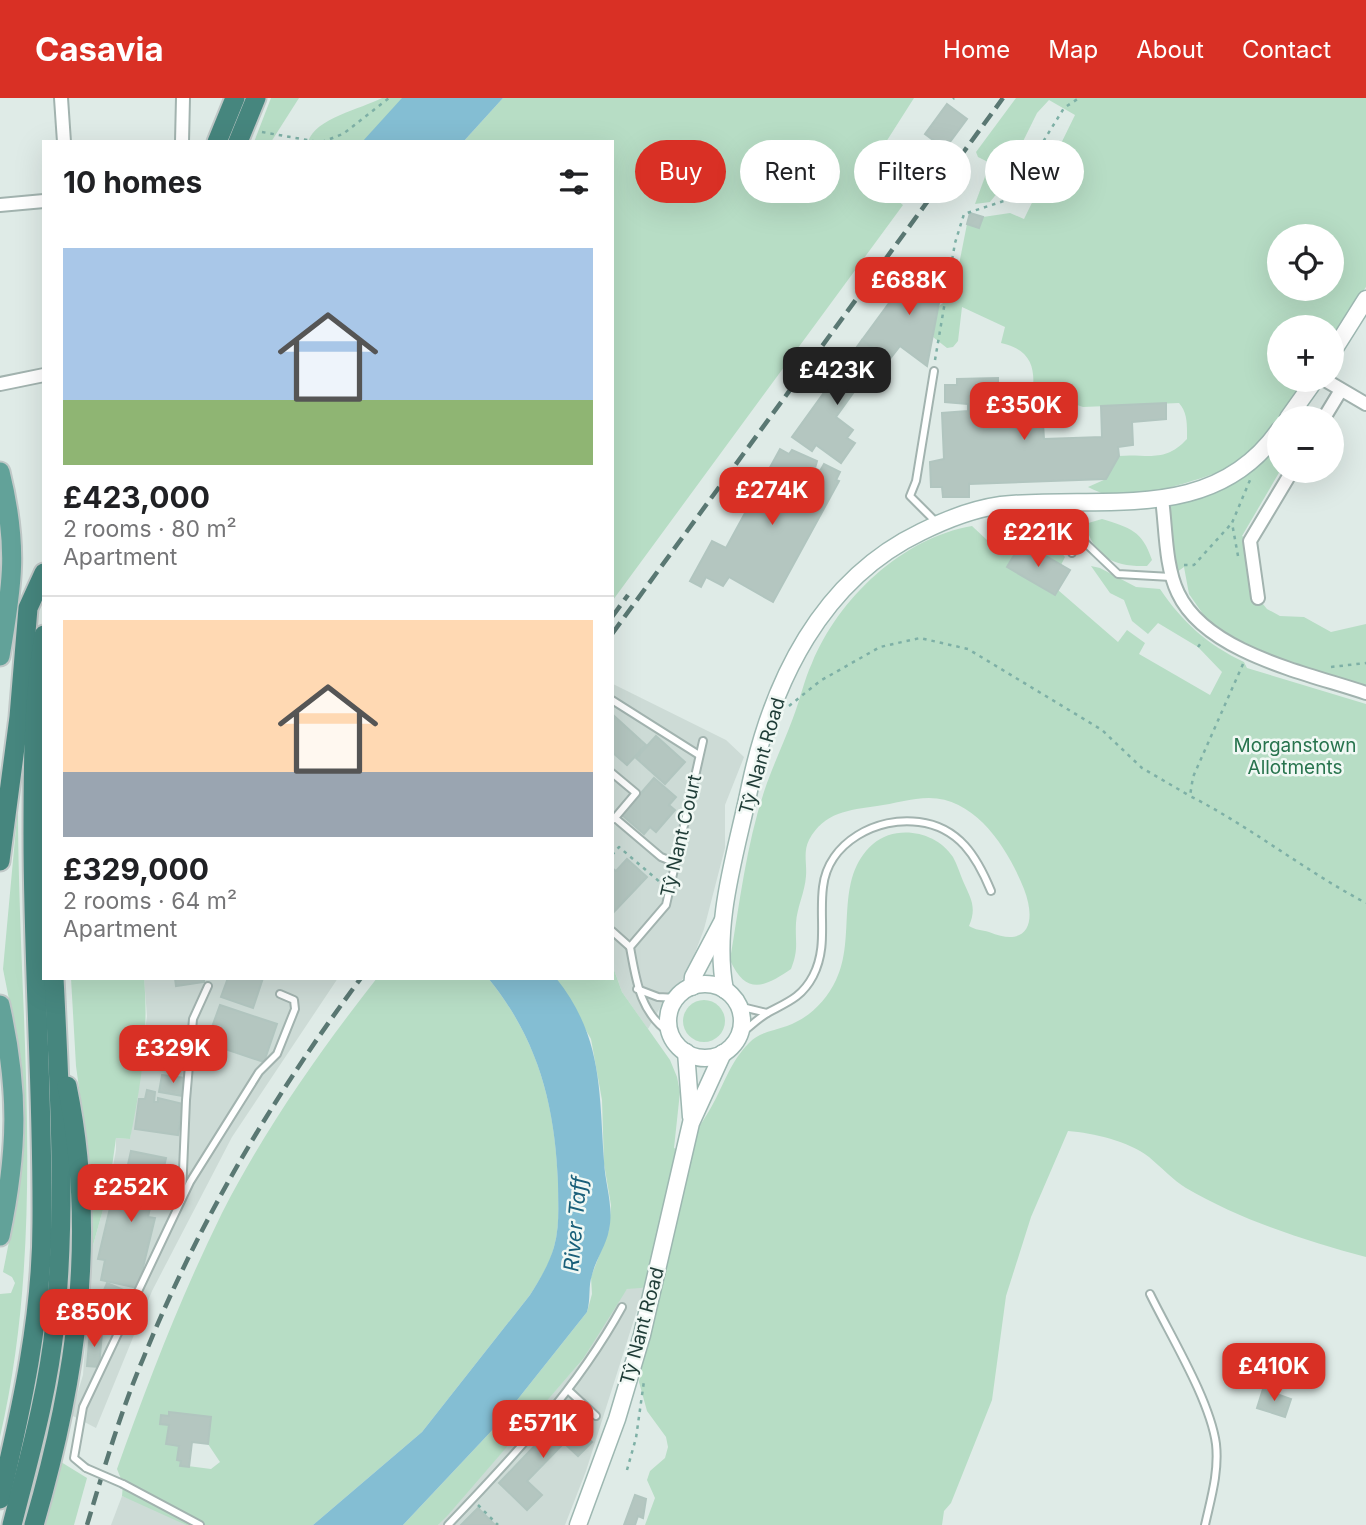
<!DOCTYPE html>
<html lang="en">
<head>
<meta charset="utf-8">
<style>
	body { margin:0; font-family:Inter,sans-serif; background:#f6f6f6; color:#202124; height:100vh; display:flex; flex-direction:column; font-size:26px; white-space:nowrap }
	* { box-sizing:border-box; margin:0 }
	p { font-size:23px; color:#757577 }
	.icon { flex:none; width:38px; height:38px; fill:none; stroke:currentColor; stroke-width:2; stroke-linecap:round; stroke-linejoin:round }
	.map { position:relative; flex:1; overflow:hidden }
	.details { position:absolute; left:42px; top:42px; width:572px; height:840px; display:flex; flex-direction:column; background:#fff; border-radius:0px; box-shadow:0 7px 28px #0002 }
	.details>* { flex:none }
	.hud { position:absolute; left:635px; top:42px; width:625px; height:63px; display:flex; gap:14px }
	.controls { position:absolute; left:1267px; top:126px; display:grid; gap:14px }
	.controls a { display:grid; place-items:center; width:77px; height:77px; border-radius:50%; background:#fff; box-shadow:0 7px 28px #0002; font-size:35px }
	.price { position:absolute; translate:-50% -60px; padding:0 16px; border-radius:14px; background:#d93025; color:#fff; font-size:23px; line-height:46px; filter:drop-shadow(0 2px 4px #0008) }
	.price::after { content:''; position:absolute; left:50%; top:42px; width:21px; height:16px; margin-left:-10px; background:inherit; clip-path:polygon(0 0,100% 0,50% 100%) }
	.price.on { background:#222; color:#fff }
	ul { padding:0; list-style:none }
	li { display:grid; align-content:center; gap:14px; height:371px; padding:0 21px }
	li+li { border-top:2px solid #e0e0e0 }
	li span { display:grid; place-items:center; height:217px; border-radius:0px; color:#555 }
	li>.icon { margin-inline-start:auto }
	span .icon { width:126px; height:126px; fill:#fffc; stroke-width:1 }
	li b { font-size:30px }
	h2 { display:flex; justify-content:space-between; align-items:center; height:84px; padding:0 21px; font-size:30px }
	.chip { padding:0 24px; border-radius:32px; background:#fff; box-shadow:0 7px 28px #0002; font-size:24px; line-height:63px }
	.chip.on { background:#d93025; color:#fff }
	header { display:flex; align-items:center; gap:42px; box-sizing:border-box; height:98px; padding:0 35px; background:#d93025; color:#fff }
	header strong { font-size:33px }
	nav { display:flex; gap:38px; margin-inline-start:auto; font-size:24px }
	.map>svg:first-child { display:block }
</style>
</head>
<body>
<header>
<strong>Casavia</strong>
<nav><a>Home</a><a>Map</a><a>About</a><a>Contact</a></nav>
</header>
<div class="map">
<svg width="1366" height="1427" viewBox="0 0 1366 1427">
	<rect width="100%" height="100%" fill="#dfebe7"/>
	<g fill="#cddbd6">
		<polygon points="613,586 726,642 744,659 725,707 725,750 704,831 687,876 664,903 648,931 622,894 613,869"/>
		<polygon points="144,880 338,880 232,1039 152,1193 96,1330 71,1317 83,1277 92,1151 109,1090 116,1052 116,1040 130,1041 147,918"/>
		<polygon points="634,1188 644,1190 586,1373 565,1427 438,1427 583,1261 616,1205 627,1191"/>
		<polygon points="122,1398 147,1407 186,1427 111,1427"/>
	</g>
	<g fill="#b7ddc5" fill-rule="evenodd">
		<polygon points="271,0 299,0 271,44 254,44"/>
		<path d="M382,0H404L369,44H308C315,20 361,11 382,0Z"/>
		<polygon points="503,0 914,0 865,77 903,107 613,502 612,44 463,44"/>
		<path d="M1016,0H1366V189L1332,237V229H1279V282H1306C1287,308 1270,344 1243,362C1221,377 1139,401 1114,398C1105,397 1096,393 1088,389L1106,381L1119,358C1146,355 1164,366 1187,341C1187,328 1188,315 1179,305L1083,309L1071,305L1030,310C1036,279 1038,253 1001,245L1005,229L962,209L958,243L953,249L947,250L933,239L938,209L953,197L967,126L979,130L983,119L1010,115L1024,121L1075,17L1049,2L1037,15L998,94L990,104L975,106L990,65L978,59L976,54ZM1279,138H1332V191H1279Z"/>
		<polygon points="1279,332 1280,373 1242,438 1250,443 1258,500 1267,511 1280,518 1304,519 1331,534 1366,526 1366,595 1210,535 1205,519 1189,496 1184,469 1173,477 1162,401 1214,388"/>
		<path d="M1017,421L1047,428L1055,447L1065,459L1061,467L1022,444L1008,469L1054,497L1058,492L1118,544L1127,532L1145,545L1139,556L1210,597L1222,574L1198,549L1158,525L1148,536L1132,523L1124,502L1110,495L1091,468L1100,470L1136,489L1160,491C1183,525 1208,547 1244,564L1247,570L1366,606V1159C1305,1143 1241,1122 1186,1090C1173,1082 1161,1069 1149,1059C1128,1043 1094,1035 1068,1033L1031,1119L1006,1198L992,1302L951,1405L944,1413L942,1427H645L655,1400L647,1382L650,1373L665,1360L668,1349L666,1339L647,1313L639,1284L653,1189L627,1191L583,1261L448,1417L438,1427H403L498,1326L587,1214L592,1196L591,1179L609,1132L611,1107L604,1066L602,1002L591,941L556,880H612L613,869L622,894L670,962L677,979L680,994L674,1050L683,1054C691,1040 701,1027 709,1013C723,990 729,965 749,945C759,934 773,933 787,928C809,920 826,903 836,882C857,840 833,781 873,746C896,726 936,733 953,759C957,766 960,776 963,783C971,801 977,809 969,828C975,832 982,832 989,834C1028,850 1037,825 1024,791C1009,753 977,700 929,700C912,700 893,706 877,708C849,712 824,714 809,742C803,754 807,765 806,778C805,794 797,809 796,825C795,844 799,851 791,871C765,889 746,898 730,862C740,803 747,741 767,685C775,663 785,642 793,620C800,602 804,582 812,565C839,500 902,440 972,428L987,442L994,427L990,424Z"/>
		<path d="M1102,421C1130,430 1142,432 1152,462L1147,468C1114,469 1095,460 1085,426Z"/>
		<path d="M18,708C18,919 48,1131 0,1339V1196L11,1195L15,1185L12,1179L3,1174L17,1103L25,1028L21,962L3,871Z"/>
		<path d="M71,880H144C149,936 141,987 130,1041L116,1040L109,1090L92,1151L90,1070L76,968Z"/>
		<path d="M377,880H488C538,941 555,1007 558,1084C558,1106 560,1128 554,1149C550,1166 540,1181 530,1197L422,1334L313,1427H186L122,1398L123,1386L117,1371C148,1284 181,1198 222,1115C265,1031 319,954 377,880ZM170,1314L211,1319L208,1346L220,1364L211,1371L180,1367L181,1363L177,1362L179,1348L167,1346L169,1327L160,1326L161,1317L169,1318Z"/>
		<circle cx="704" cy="923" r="21"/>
		<polygon points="61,1364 87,1380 74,1427 44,1427"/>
	</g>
	<g fill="#84bed3">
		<polygon points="402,0 503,0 463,44 362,44"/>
		<path d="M488,880H556C603,939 599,993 604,1063C605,1087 614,1108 609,1132C606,1148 596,1161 592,1177C588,1188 591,1201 587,1214L498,1326L403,1427H313L422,1334L530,1197C540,1181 549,1166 554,1149C560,1128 558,1106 558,1085C555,1007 538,941 488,880Z"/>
	</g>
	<g fill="#b4c6c0" stroke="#b1c5bf" stroke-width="2">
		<polygon points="947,6 967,21 941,56 933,50 937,45 925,36"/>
		<polygon points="970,115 983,119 979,130 967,126"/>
		<polygon points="920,163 941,179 936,185 942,189 927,268 900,248 889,262 862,242"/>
		<polygon points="862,242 881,256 836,319 853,332 847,340 855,345 841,365 816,347 812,353 792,339"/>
		<polygon points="998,280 998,307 984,307 984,313 1042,309 1044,341 1102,339 1101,308 1166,305 1166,321 1132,324 1133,347 1118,349 1119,358 1106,381 969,386 969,399 943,399 942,389 931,389 930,364 944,361 942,315 968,313 968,306 945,304 945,287 957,287 957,281"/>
		<polygon points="780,351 789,356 792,352 817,363 815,370 820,373 824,366 840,374 836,382 839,383 773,504 729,479 723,488 706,479 701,489 690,483 712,443 726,450"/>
		<polygon points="1022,444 1070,472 1055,497 1007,469"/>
		<polygon points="612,616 646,647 627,667 612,654"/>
		<polygon points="656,638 685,664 665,686 636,660"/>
		<polygon points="654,680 676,699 669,707 675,712 656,734 650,729 644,736 622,717"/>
		<polygon points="627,761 647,779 612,816 612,770 616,773"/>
		<polygon points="175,880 204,880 204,884 176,888"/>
		<polygon points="228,880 263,880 253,910 221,899"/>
		<polygon points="220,907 277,926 264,964 213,947 219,931 212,929"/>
		<polygon points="162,977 186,980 183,998 159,994"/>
		<polygon points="147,992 155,994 154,1004 158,1004 158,1000 183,1006 178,1037 135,1031 139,1001 145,1001"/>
		<polygon points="131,1053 166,1060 164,1069 159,1068 148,1119 155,1120 138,1190 101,1182 105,1162 98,1161 110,1110 121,1113 125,1094 128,1095 131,1082 125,1080"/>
		<polygon points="107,1185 133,1196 117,1232 106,1227 103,1233 89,1227"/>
		<polygon points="90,1233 102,1235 99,1269 87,1268"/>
		<polygon points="1263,1291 1291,1301 1285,1319 1257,1310"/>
		<polygon points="169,1314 211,1319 208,1346 192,1344 189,1369 180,1368 181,1363 177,1362 179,1348 166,1346 169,1327 160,1326 161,1317 169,1318"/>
		<polygon points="564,1317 592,1344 578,1358 564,1345 527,1383 542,1397 527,1412 499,1385"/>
		<polygon points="635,1397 646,1401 643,1420 638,1418 635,1427 624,1427"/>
		<polygon points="478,1410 495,1427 461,1427"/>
	</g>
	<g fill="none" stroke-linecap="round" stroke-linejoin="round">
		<defs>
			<g id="service">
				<polyline points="934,273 916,383 910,398 936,424"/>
				<polyline points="1072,455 1066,437 1076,436 1118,476 1171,479"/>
				<polyline points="612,602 699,657"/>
				<polyline points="612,675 636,695 614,721"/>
				<polyline points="615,720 661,759 676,765"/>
				<polyline points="612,833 630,849"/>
				<polyline points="637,891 658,899 677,900"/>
				<polyline points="738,908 767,915"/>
				<path d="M670,935C640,915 636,882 630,849L666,807L703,643"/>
				<path d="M739,937C749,930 758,920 769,914C788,904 802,899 813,878C828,849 819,820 823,789C828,744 878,718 919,724C959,729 977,759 991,793"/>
				<polyline points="182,1096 186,1002 193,921 208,888"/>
				<path d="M1150,1196C1170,1237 1210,1302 1216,1346C1219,1374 1211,1400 1205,1427"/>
				<polyline points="568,1292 596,1318"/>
				<polyline points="86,1370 74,1360 83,1309 190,1084 259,974 277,956 295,911 294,902 280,896"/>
				<polyline points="123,1386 200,1427"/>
				<path d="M448,1427C512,1360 577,1291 622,1209"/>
			</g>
			<g id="minor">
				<polyline points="61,0 64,44"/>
				<polyline points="182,44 183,0"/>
				<polyline points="0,107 44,103"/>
				<polyline points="1325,282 1366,306"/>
				<polyline points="0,286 44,277"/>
				<polyline points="1324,320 1341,292"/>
				<path d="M1162,401C1166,430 1165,468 1178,495C1206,555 1307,575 1366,595"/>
				<polyline points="1258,500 1250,443 1292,373"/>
			</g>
			<g id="secondary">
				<polyline points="1332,255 1366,201"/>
				<polyline points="1288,320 1315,282"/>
				<circle cx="705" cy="923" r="37"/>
				<polyline points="692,889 693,879 722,824"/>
				<path d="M725,892C712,826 737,752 750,688C772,584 821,482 921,434C945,422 973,411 1001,407C1100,396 1212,428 1279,332"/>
				<polyline points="686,954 691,1019"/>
				<polyline points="578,1427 617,1321 642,1237 691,1025 723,955"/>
			</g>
			<g id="primary">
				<path d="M0,374C18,447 13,485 0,558"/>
				<path d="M0,907C19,992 18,1052 0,1138"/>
			</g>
			<g id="trunk">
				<polyline points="217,44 235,0"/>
				<polyline points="238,44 256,0"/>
				<polyline points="0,763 19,619 28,510 44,475"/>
				<path d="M0,1401C22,1309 42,1218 42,1124C43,995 33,866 33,737C33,670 33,604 44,537"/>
				<path d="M12,1427C29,1360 48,1294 55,1225C66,1111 60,995 54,880"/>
				<path d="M34,1427C76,1283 98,1137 67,988"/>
			</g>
		</defs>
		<use href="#service" stroke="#a2b3af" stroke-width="10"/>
		<use href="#minor" stroke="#a2b3af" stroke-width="16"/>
		<use href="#secondary" stroke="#9db7b1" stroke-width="19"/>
		<use href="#primary" stroke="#c0c8c7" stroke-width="23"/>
		<use href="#trunk" stroke="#c0c8c7" stroke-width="23"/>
		<g stroke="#7eb0a6" stroke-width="2.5" stroke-dasharray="3.5 5" stroke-linecap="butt">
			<polyline points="953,1 954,0"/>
			<polyline points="262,34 318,44"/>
			<polyline points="322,44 343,36 389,0"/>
			<polyline points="935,262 955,145 964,116 1007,102 1064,10 1079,0"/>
			<polyline points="1048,420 1049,425 1059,432"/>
			<polyline points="1238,458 1232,425 1250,382"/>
			<polyline points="1184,467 1194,467 1232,425"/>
			<polyline points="1198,549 1203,542"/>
			<path d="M1243,566L1193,679L1190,698C1251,729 1305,773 1366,805"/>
			<polyline points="1331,569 1366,565"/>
			<polyline points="789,608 820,583 880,549 920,540 968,551 1102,632 1142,670 1190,698"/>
			<polyline points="612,757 619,749 661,785"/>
			<polyline points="627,1372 636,1340 644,1283"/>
			<polyline points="478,1407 498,1427"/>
		</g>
		<use href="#service" stroke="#fff" stroke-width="6"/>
		<use href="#minor" stroke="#fff" stroke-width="12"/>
		<use href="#secondary" stroke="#fff" stroke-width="16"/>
		<use href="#primary" stroke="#62a299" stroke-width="19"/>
		<use href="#trunk" stroke="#46867e" stroke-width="19"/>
		<g stroke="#5a7873" stroke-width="4.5" stroke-dasharray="14 7" stroke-linecap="butt">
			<polyline points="612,519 628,497"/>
			<polyline points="612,536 1003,0"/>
			<path d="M87,1427C104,1371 120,1315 143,1261C198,1125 273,998 361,880"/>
		</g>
		<defs>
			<polyline id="service-bridge" points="86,1370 123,1386"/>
		</defs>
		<use href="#service-bridge" stroke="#a2b3af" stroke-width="10" stroke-linecap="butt"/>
		<use href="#service-bridge" stroke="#fff" stroke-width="6"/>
	</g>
	<g text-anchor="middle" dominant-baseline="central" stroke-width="5" stroke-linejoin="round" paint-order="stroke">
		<g font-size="19" fill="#28744e" stroke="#f0f8f4">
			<text x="1295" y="647">Morganstown<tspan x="1295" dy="22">Allotments</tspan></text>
		</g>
		<g font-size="19" fill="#1f3c37" stroke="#f0f8f4">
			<text transform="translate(762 658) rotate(-74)">Tŷ Nant Road</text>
			<text transform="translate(681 738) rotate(-77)">Tŷ Nant Court</text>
			<text transform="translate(642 1228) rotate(-75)">Tŷ Nant Road</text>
		</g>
		<g font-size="21" font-style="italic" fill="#185f79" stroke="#f0f8f4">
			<text transform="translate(575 1126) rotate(-85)">River Taff</text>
		</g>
	</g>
</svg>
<div class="controls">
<a><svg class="icon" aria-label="locate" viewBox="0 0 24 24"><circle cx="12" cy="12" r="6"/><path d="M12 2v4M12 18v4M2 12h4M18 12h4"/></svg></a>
<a>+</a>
<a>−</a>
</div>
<b class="price" style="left:909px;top:219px">£688K</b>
<b class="price on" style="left:837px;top:309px">£423K</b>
<b class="price" style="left:1024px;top:344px">£350K</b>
<b class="price" style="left:772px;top:429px">£274K</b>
<b class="price" style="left:1038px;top:471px">£221K</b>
<b class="price" style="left:173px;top:987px">£329K</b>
<b class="price" style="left:131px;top:1126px">£252K</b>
<b class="price" style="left:94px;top:1251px">£850K</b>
<b class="price" style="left:1274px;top:1305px">£410K</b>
<b class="price" style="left:543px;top:1362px">£571K</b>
<div class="hud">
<a class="chip on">Buy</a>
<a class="chip">Rent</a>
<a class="chip">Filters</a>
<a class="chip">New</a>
</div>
<section class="details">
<h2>10 homes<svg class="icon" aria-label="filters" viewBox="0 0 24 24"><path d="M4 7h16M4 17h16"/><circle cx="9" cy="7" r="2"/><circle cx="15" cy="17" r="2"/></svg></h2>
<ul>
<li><span style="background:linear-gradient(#a9c7e8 70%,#8fb573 0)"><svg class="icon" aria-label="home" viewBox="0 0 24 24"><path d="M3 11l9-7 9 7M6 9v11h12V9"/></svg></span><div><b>£423,000</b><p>2 rooms · 80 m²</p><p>Apartment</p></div></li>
<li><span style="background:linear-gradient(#ffd9b3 70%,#9aa5b1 0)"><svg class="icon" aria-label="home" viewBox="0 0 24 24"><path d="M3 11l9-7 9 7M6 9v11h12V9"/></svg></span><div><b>£329,000</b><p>2 rooms · 64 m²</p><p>Apartment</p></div></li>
</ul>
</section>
</div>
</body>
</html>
